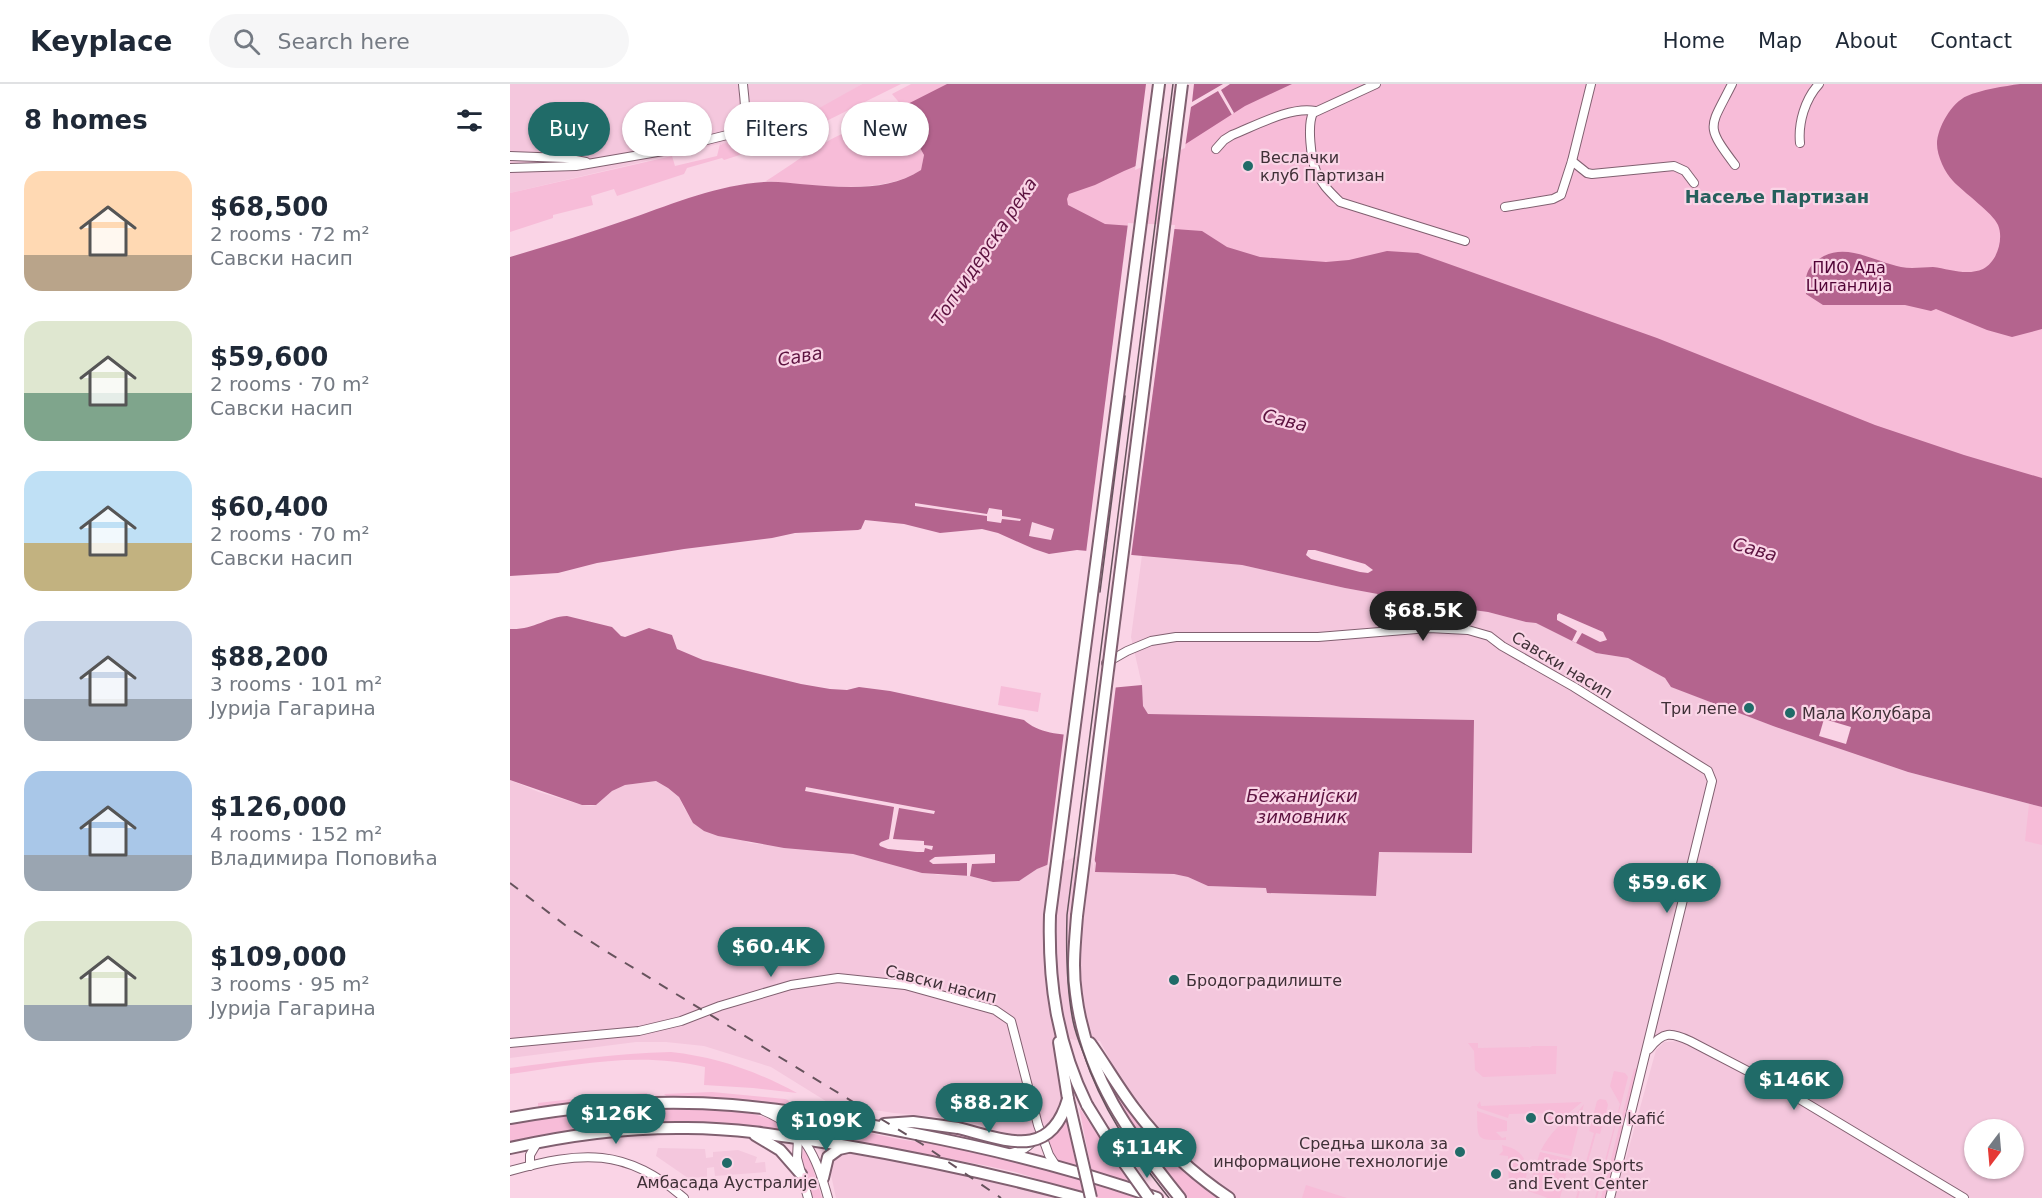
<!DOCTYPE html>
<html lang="en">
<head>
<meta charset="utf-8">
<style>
	body { margin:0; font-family:"DejaVu Sans",sans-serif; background:#f6f6f7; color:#1f2937; height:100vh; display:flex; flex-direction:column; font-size:22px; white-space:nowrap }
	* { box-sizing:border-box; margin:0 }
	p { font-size:20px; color:#747a83 }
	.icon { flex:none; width:33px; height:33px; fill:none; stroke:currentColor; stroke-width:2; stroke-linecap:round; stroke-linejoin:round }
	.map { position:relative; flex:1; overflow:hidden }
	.drawer { display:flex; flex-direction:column; background:#fff; width:510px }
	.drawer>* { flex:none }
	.top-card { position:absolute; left:18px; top:18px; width:570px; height:54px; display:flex; gap:12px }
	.needle { width:39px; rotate:196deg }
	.buttons { position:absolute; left:1454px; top:1035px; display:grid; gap:12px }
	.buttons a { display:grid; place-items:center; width:60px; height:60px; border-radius:50%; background:#fff; box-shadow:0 2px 4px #0004; font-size:30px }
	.price { position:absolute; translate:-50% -51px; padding:0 14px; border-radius:21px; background:#206b68; color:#fff; font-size:20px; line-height:39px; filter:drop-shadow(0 2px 3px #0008) }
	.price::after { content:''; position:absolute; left:50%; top:36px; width:18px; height:14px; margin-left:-9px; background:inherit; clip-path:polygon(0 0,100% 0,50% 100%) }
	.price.active { background:#222; color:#fff }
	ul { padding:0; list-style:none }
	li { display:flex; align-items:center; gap:18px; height:150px; padding:0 24px }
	li span { display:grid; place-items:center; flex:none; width:168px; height:120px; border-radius:18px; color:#555 }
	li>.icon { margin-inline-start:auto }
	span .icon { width:72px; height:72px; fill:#fffc; stroke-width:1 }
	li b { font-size:26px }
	h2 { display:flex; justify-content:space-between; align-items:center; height:72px; padding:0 24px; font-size:26px }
	.pill { padding:0 21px; border-radius:27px; background:#fff; box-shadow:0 2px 4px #0004; font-size:21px; line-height:54px }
	.pill.active { background:#206b68; color:#fff }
	header { display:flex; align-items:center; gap:36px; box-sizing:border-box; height:84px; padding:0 30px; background:#fff; border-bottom:2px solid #e0e1e3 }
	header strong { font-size:28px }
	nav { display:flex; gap:33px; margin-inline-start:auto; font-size:21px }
	.search { width:420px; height:54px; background:#f6f6f7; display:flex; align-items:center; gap:15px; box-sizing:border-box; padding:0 21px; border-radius:33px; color:#747a83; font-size:22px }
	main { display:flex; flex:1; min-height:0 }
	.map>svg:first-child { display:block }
</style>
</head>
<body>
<header>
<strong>Keyplace</strong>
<div class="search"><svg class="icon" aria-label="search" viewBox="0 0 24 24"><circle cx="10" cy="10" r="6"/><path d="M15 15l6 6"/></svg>Search here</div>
<nav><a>Home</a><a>Map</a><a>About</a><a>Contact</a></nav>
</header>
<main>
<section class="drawer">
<h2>8 homes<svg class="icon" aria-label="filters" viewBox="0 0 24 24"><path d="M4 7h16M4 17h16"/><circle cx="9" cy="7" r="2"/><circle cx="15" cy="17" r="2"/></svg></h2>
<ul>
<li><span style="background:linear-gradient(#ffd9b3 70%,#b9a48a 0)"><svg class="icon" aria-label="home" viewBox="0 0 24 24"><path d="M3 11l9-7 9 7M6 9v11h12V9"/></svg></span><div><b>$68,500</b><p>2 rooms · 72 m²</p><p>Савски насип</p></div></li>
<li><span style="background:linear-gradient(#dfe7d0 60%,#7fa58c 0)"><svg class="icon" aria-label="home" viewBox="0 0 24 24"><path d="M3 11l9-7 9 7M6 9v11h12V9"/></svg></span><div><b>$59,600</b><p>2 rooms · 70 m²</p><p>Савски насип</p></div></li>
<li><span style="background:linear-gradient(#bfe0f5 60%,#c2b280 0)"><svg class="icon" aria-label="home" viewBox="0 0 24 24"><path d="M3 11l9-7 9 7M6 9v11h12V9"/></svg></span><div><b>$60,400</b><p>2 rooms · 70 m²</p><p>Савски насип</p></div></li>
<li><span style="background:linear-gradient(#c9d6e8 65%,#9aa5b1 0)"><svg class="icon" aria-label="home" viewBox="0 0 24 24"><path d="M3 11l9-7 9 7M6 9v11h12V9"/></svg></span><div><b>$88,200</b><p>3 rooms · 101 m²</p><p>Јурија Гагарина</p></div></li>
<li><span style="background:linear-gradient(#a9c7e8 70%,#9aa5b1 0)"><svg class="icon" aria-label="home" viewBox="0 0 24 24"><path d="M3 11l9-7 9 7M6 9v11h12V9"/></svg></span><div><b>$126,000</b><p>4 rooms · 152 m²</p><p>Владимира Поповића</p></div></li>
<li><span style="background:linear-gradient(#dfe7d0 70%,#9aa5b1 0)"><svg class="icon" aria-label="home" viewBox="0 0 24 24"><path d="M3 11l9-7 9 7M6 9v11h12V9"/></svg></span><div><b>$109,000</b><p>3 rooms · 95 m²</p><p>Јурија Гагарина</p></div></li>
</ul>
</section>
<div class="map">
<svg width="1532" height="1114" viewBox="0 0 1532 1114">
	<rect width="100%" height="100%" fill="#fad4e6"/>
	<g fill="#f4c7dd" fill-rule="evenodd">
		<polygon points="0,0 352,0 302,30 265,47 213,60 213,61 209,60 0,109"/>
		<path d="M632,471L732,481L835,504L933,522L978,528L1016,538L1026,539L1086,569L1118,574L1155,594L1162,603L1263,642L1398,688L1532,723V1114H1459L1377,1065L1166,948L1135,967L1095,1114H726L705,1101L665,1064L609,993L590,957L565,956L545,952L551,975L553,1013L551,1023L547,1038L519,1056L449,1035L384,1029L319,1019L261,983L194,962L156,958H126L0,974V696L29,708L72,721L81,722L86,721L102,707L115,701L146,697L158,704L169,713L175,726L239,759L343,770L428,791L460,792L477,797L512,795L527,785L572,767L580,768L586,779L585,787L664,790L678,793L698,802L757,804V809L865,812L869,767L964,636L638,630L633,622L632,601L621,553ZM1464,1046H1503V1084H1464Z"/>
		<polygon points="1169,957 1179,959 1274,1009 1449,1114 1105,1114 1146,966 1154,958"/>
		<polygon points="148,1064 195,1065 196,1074 203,1073 203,1068 228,1066 247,1073 245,1079 255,1078 256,1088 205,1092 204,1083 197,1084 197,1093 178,1094 146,1072"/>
		<polygon points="336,1069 456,1089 553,1114 326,1114 320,1086 323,1076 328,1071"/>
	</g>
	<g fill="#f7bcd8">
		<polygon points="352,0 391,0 280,55 214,76 212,74 177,84 174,90 107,112 104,105 81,112 83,121 43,131 43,134 0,148 0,109 162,72 165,82 207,72 210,60 212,61 212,60 265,47 281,40"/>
		<polygon points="401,0 1532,0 1532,447 507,159 382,10"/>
		<path d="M364,39L374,42L377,45L404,53L414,71L411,86C372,112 301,101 256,97C290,76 324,47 364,39Z"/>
		<polygon points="491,602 531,609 528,628 488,621"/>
		<polygon points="1519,720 1532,723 1532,761 1515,757"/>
		<polygon points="958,959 968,959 968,964 1019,963 1019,964 1022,962 1047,962 1046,990 973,993 965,986 964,967"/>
		<path d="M161,968C207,973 246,987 287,1009L243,1004L194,1001L195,983C130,967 65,981 0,990V984C54,977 106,969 161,968Z"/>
		<polygon points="1129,983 1095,1114 1091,1114 1124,985"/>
		<polygon points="1104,987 1115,989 1118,993 1087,1114 1085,1114 1110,1020 1100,1002"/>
		<polygon points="600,1000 644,1054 712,1114 678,1114 624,1045"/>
		<polygon points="202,1008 275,1015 278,1016 280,1020 278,1022 216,1014 158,1014 154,1010"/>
		<polygon points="137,1009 139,1014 80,1017 28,1024 28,1019 80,1013"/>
		<polygon points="1090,1015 1096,1016 1098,1021 1090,1050 1086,1049 1068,1114 1066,1114 1084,1049 1079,1047 1087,1017"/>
		<path d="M970,1017L971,1022L1072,1018C1061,1027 1052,1035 1041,1043L1038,1038L1039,1029L999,1030L998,1034L968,1024L967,1021Z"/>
		<path d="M1074,1020L1061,1072L1031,1066C1038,1054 1049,1037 1063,1034Z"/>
		<polygon points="569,1023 621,1101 582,1089"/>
		<path d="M158,1024C199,1025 236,1022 273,1041L271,1046C178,1035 93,1038 0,1058V1040L89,1028Z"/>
		<path d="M967,1027L997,1037V1047L986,1048L992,1054L996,1053V1056C965,1056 968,1057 967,1027Z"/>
		<polygon points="557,1030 569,1086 546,1078 537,1055"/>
		<polygon points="310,1042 331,1043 388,1055 437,1062 492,1073 633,1114 589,1114 505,1088 473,1081 299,1050"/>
		<polygon points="393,1042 432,1045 514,1062 499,1067 393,1044"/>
		<path d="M992,1061C1019,1067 1020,1084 1013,1107L999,1105L998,1072L989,1071L993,1067Z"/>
		<path d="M294,1064L300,1075L312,1114H303C299,1100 288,1078 294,1064Z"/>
		<polygon points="1030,1068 1060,1075 1050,1114 1038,1114 1018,1107"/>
		<polygon points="796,1101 837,1114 792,1114"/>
	</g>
	<g fill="#b4648e">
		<path d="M437,0H782L735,22L671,63L614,87L585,101L559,110L557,115L558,121L595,140L692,147L717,163L750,173L816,178L839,176L877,167L908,169L1147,254L1365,341L1454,371L1532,394V723L1398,688L1263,642L1161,603L1155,594L1118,574L1086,569L1026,539L1016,538L978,528L933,522L835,504L732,481L567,466L539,470L524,465L488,449L472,445L430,449L394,440L355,436L351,445L348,446L285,449L262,454L174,465L87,479L48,489L0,492V173C41,161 82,148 122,134C165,119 208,101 254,98C266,97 278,99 290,100C329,103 377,109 411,86L414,71L404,53L377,45L374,42L372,33Z"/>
		<path d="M1510,0H1532V245L1502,253L1477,246L1426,225L1421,227L1395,221H1313L1296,210C1295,194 1295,185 1309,175C1335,157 1365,178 1391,183C1402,185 1413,183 1423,183C1439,185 1457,192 1473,185C1487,178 1494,155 1488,141C1483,129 1453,108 1443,97C1435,89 1427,72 1427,60C1427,44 1442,18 1457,12C1470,6 1495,2 1510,0Z"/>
		<path d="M57,532L102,543L111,552L115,553L139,544L162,551L167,565L193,576L291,600L320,605L337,606L349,603L380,607L514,636C531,652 563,652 585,651L600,604L632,601L633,622L638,630L964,636L962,769L869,768L866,812L757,809L756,804L698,802L678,793L664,790L585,788L586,779L580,768L572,767L527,785L509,797L483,798L460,792L412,789L343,770L274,764L208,752L194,747L183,739L169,713L158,704L146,697L115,701L102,707L86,721H72L0,696V545C24,546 36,533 57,532Z"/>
	</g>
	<g fill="#fad4e6">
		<polygon points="636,0 684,0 682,18 713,0 720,0 711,6 724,29 722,31 708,7 681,23 675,64 625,86"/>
		<polygon points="618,139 665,141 621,473 576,469"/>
		<polygon points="405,419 477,430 479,424 492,426 492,432 511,435 510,437 492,435 491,439 477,437 477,432 405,422"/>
		<polygon points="522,438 544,445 541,456 519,452"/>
		<polygon points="798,466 805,466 855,480 863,486 858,489 850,488 801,475 796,471"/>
		<polygon points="1049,529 1093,548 1097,556 1090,558 1072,549 1066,559 1062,557 1067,547 1047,536 1047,531"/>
		<polygon points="599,601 606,601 583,790 583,780 578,770 573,770 537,784 554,648 562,649 592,647"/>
		<polygon points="1314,635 1341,643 1336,660 1309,652"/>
		<polygon points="296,703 425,727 424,730 389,724 383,755 414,757 414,761 423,762 422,766 415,764 414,768 407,768 378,765 370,762 369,760 371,758 379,755 384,723 295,707"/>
		<polygon points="485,770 485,779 462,780 460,792 457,792 457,779 423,780 419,777 425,773"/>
	</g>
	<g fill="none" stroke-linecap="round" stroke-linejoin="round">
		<defs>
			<g id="minor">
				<path d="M866,0L803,29C797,41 801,75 806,87C811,100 821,109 830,118L955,157"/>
				<path d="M1222,0C1200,44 1194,40 1225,81"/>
				<path d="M1290,59C1288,39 1295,15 1309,0"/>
				<path d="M706,65L714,56L722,51C745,42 781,22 805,27"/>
				<polyline points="0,72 55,74 76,78"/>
				<polyline points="1062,77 1077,89 1082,90 1164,82 1175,87 1184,99"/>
				<path d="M0,84L66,82L153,67L225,49C240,39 234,15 233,0"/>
				<polyline points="995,123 1043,115 1051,111 1062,77 1081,0"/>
				<polyline points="596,579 617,567 641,557 666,553 808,553 919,544 958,546 979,552 992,562 1064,603 1198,687 1202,697 1100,1114"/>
				<polyline points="0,959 129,947 171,937 210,922 281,901 328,894 395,901 485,926 501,937 528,1041 539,1071 546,1082"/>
				<path d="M1139,965C1153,947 1161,948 1180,957L1276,1007L1454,1114"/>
				<path d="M254,1027C295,1044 307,1074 318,1114"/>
				<path d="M501,1069C512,1066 519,1064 525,1054"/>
				<polyline points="20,1082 20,1071 27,1059"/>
				<path d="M0,1087C71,1067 116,1063 174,1114"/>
				<polyline points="298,1114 287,1074 288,1054 302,1041 321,1037"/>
			</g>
			<g id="major">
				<path d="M567,832C565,858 562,884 566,910C576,992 620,1052 670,1114"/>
				<polyline points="549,958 558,1015"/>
				<path d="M580,959C595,980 608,1003 624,1024C650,1059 683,1090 719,1114"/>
				<path d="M577,1021C547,960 538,898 540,831L649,0"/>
				<path d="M0,1034C73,1021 148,1015 222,1021C284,1026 345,1038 406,1050C488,1066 569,1086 647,1114"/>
				<polyline points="374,1040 403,1038 448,1044"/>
				<polyline points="245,1051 270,1066 291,1090"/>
				<path d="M0,1064C58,1051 117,1043 177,1044C229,1044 280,1053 331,1061C413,1075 492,1092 572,1114"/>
				<polyline points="313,1094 318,1073 329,1065 338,1063"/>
			</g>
		</defs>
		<use href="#minor" stroke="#806070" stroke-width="10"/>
		<use href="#major" stroke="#806070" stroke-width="14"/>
		<use href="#minor" stroke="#fff" stroke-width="8"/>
		<use href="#major" stroke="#fff" stroke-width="10"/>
		<g stroke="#67535d" stroke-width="1.5">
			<polyline points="590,508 615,312"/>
			<path d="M659,1114C621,1066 592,1026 573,968C569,958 565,947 563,937C556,902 556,866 557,831L663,0"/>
		</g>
		<polyline stroke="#67535d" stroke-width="2" stroke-dasharray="10 10" stroke-linecap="butt" points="0,799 55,841 94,866 412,1060 491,1114"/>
		<defs>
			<g id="major-bridge">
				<polyline points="567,832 672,0"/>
				<polyline points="558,1015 581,1114"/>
				<polyline points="577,1021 603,1063 639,1114"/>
				<path d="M448,1044C496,1056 540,1077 558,1015"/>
			</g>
		</defs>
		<use href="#major-bridge" stroke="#806070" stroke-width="14" stroke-linecap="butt"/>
		<use href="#major-bridge" stroke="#fff" stroke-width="10"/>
	</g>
	<g fill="#206b68" stroke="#fad4e6" stroke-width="2">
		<circle cx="738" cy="82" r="6"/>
		<circle cx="1239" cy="624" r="6"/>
		<circle cx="1280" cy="629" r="6"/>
		<circle cx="664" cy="896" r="6"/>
		<circle cx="1021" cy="1034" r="6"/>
		<circle cx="950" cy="1068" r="6"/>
		<circle cx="217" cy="1079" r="6"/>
		<circle cx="986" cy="1090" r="6"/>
	</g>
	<g text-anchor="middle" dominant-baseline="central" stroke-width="4.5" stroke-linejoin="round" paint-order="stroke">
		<g font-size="16" fill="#3f3037" stroke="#fad4e6" text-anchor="start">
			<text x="750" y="73">Веслачки<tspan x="750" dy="18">клуб Партизан</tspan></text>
			<text x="1227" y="624" text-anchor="end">Три лепе</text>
			<text x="1292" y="629">Мала Колубара</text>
			<text x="676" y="896">Бродоградилиште</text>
			<text x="1033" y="1034">Comtrade kafić</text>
			<text x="938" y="1059" text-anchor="end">Средња школа за<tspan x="938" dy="18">информационе технологије</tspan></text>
			<text x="998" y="1081">Comtrade Sports<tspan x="998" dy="18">and Event Center</tspan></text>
			<text x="217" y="1098" text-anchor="middle">Амбасада Аустралије</text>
		</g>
		<g font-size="16" fill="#510436" stroke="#fad4e6">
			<text x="1339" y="183">ПИО Ада<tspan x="1339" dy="18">Циганлија</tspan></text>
		</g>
		<g font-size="16" fill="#3f3037" stroke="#fad4e6">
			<text transform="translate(1052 581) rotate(31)">Савски насип</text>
			<text transform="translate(431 900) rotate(14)">Савски насип</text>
		</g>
		<g font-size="18" font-weight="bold" fill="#255f5c" stroke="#fad4e6">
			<text x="1267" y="112">Насеље Партизан</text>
		</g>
		<g font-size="18" font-style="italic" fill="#5d1340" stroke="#fad4e6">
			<text transform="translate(474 167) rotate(-56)">Топчидерска река</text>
			<text transform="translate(290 272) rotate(-10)">Сава</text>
			<text transform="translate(775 336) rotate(14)">Сава</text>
			<text transform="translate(1245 465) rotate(16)">Сава</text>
			<text x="792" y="711">Бежанијски<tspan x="792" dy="21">зимовник</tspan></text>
		</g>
	</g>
</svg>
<div class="buttons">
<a><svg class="needle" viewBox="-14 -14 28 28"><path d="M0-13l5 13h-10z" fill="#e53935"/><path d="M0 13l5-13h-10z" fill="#747a83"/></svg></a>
</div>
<b class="price active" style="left:913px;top:558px">$68.5K</b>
<b class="price" style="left:1157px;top:830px">$59.6K</b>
<b class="price" style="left:261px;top:894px">$60.4K</b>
<b class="price" style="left:1284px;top:1027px">$146K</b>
<b class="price" style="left:479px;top:1050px">$88.2K</b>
<b class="price" style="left:106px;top:1061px">$126K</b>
<b class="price" style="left:316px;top:1068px">$109K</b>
<b class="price" style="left:637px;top:1095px">$114K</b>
<div class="top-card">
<a class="pill active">Buy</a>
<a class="pill">Rent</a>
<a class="pill">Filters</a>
<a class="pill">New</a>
</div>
</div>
</main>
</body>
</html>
